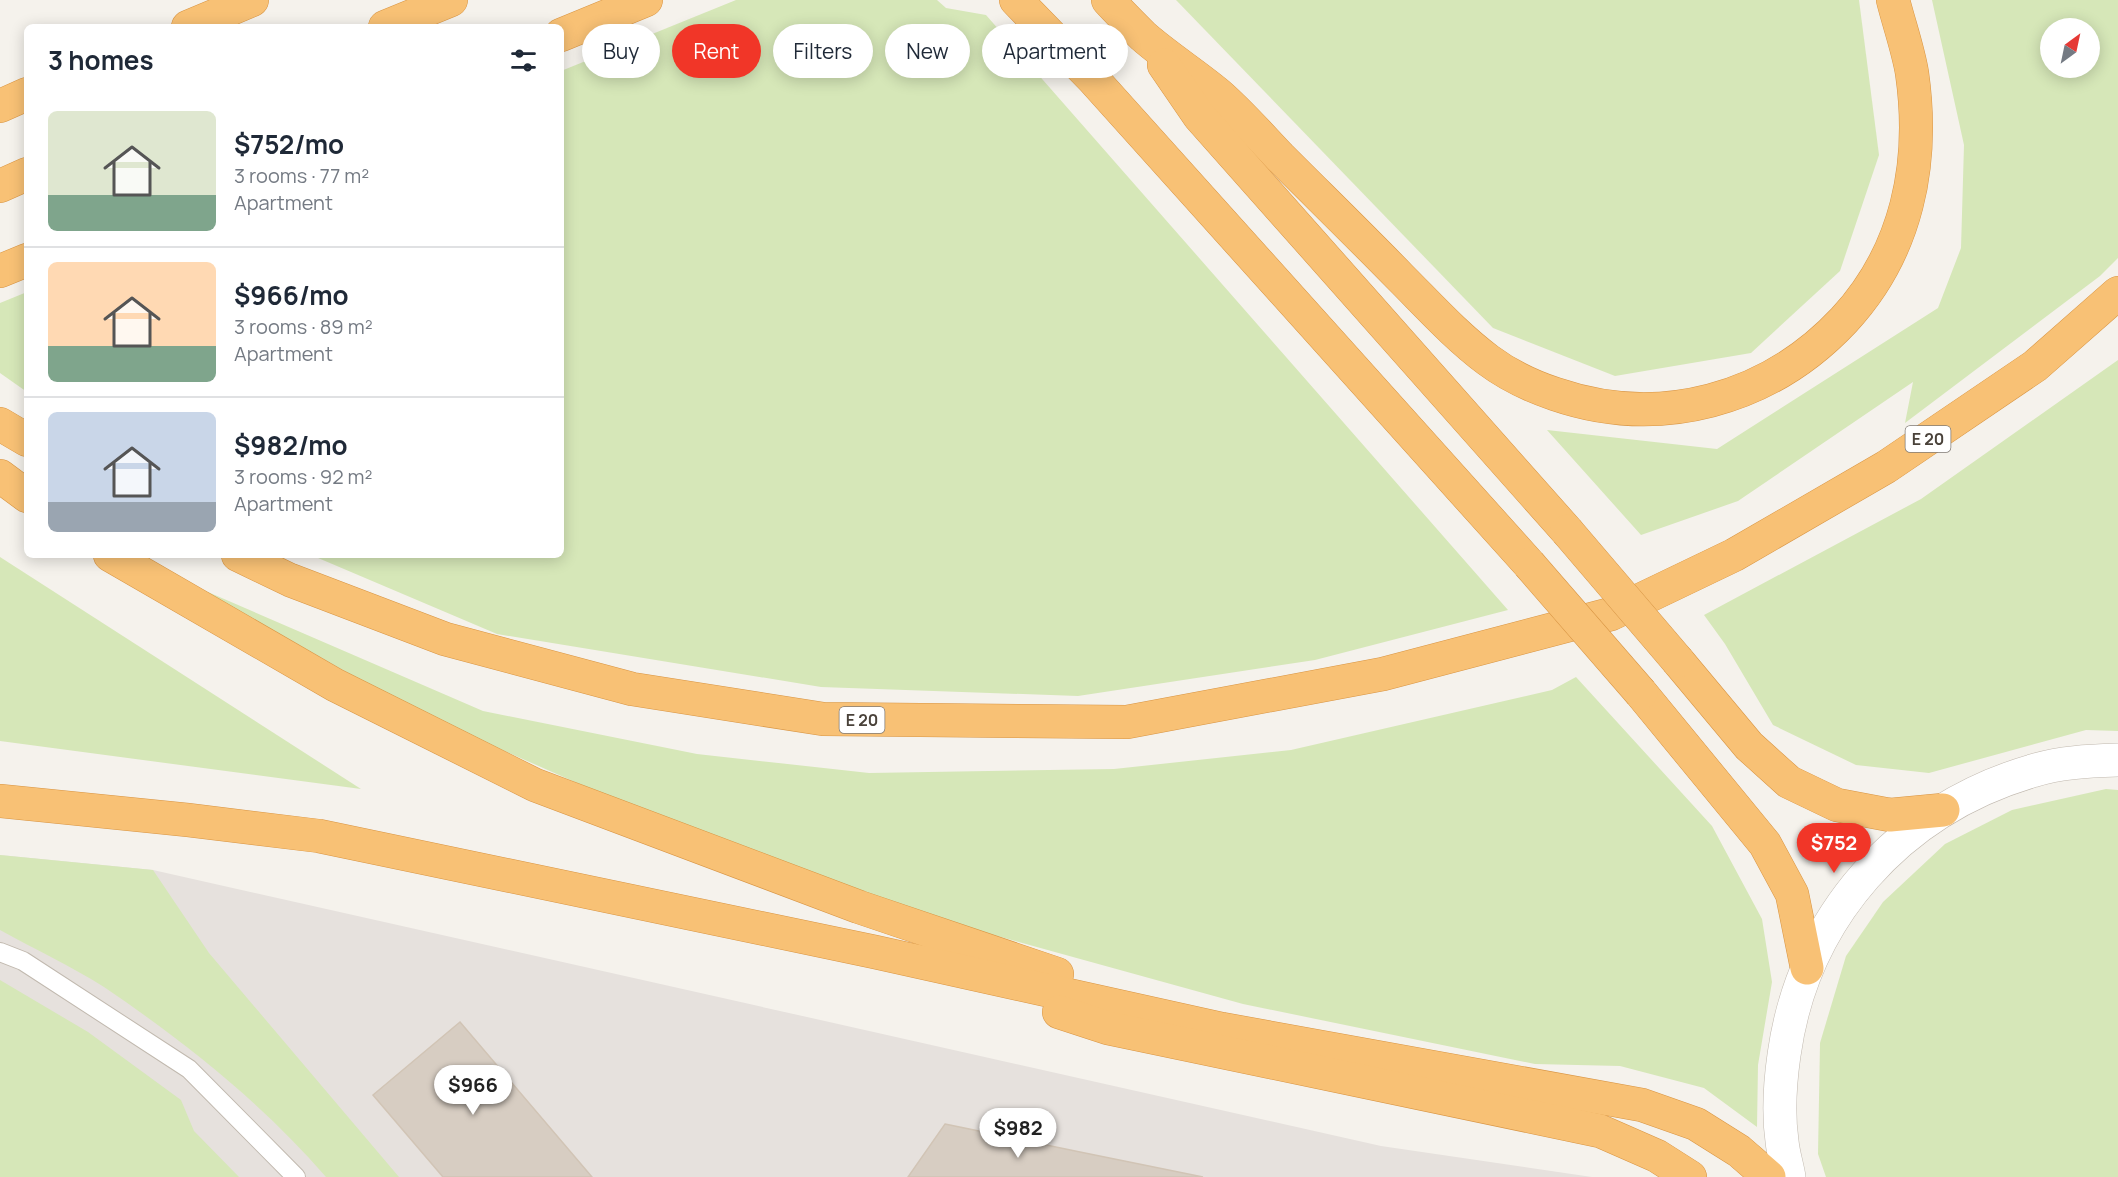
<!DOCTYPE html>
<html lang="en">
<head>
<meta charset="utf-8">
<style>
	body { margin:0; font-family:Manrope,sans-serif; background:#f6f6f7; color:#1f2937; height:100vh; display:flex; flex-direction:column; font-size:22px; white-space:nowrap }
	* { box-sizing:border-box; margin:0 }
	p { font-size:20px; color:#747a83 }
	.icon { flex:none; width:33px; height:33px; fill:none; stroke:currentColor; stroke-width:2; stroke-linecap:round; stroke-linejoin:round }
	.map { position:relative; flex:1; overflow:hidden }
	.drawer { position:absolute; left:24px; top:24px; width:540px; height:534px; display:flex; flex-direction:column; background:#fff; border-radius:9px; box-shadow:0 3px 15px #0003 }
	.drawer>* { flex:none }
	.banner { position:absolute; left:582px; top:24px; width:570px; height:54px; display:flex; gap:12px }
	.needle { width:39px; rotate:33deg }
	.controls { position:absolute; left:2040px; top:18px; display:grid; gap:12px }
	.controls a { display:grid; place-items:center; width:60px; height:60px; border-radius:50%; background:#fff; box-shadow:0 3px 15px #0003; font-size:30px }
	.price { position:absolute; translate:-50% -51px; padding:0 14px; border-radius:21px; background:#fff; color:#222; font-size:20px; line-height:39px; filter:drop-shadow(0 2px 3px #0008) }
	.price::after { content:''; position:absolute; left:50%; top:36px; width:18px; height:14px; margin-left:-9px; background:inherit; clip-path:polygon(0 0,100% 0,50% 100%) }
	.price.selected { background:#f13628; color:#fff }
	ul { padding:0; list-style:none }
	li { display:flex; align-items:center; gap:18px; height:150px; padding:0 24px }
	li+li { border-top:2px solid #e0e1e3 }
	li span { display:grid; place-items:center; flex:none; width:168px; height:120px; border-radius:9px; color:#555 }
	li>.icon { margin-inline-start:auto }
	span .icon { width:72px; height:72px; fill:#fffc; stroke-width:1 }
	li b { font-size:26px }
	h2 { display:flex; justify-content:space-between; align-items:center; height:72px; padding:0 24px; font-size:26px }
	.chip { padding:0 21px; border-radius:27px; background:#fff; box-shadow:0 3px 15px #0003; font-size:21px; line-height:54px }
	.chip.selected { background:#f13628; color:#fff }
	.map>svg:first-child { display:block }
</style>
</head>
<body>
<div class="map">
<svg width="2118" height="1177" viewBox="0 0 2118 1177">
	<rect width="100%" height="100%" fill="#f5f2ec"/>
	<polygon fill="#e6e1dd" points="0,855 153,870 1381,1146 1592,1177 0,1177"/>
	<g fill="#d6e7b8" fill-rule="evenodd">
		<polygon points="736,0 937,0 946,8 986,15 1508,610 1315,660 1078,696 821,687 497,634 311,555 561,555 561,71"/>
		<polygon points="1176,0 1859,0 1879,155 1840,271 1751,353 1615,376 1493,328"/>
		<path d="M1932,0H2118V258L2100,276L1905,423L1913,382L1738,501L1641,535L1547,430L1717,449L1938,308L1961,248L1964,145ZM2050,28H2090V68H2050Z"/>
		<polygon points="27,292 27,392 0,373 0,303"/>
		<polygon points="2118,360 2118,731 2086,730 1929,773 1856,765 1773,725 1725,644 1704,615 1921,499"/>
		<polygon points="0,557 361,789 0,741"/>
		<polygon points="201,589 483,711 697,754 869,773 1114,769 1291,750 1552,690 1576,677 1712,826 1762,919 1772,982 1758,1065 1757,1127 1704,1088 1620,1066 1535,1064 1243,1004 961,926 675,826 418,713"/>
		<polygon points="2106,789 2118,790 2118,1177 1826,1177 1818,1154 1820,1043 1846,956 1883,902 1945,844 2012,810"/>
		<path d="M0,855L153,870L209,953L399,1177H326C262,1103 185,1042 104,987C71,966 34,949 0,930Z"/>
		<polygon points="0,980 88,1032 181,1100 194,1131 239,1177 0,1177"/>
	</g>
	<g fill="#d7cdc2" stroke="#d1c4b5" stroke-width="1.5">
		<polygon points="460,1022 592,1177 443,1177 373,1095"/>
		<polygon points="945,1124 1080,1152 1203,1177 908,1177"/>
	</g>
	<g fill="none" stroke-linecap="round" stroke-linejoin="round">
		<defs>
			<polyline id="service" points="0,952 23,961 189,1069 296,1177"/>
			<path id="tertiary" d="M1789,1177C1787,1165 1783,1153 1782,1141C1778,1113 1780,1083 1784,1055C1803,917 1899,810 2032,771C2060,762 2090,761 2118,760"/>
			<g id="motorway">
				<polyline points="1016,0 1093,79 1529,564"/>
				<path d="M1108,0C1119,12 1131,24 1143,36C1167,57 1194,74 1218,94C1240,113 1260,136 1280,157C1320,197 1361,237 1401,278C1429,306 1456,336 1488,360C1508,375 1531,386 1555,394C1660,430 1769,400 1844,320C1907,252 1925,164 1912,73C1908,49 1899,24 1893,0"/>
				<polyline points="188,27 252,0"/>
				<polyline points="385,27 451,0"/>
				<polyline points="561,35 646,0"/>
				<polyline points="1164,65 1199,116 1567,531"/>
				<polyline points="0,106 27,94"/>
				<polyline points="0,186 27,174"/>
				<polyline points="0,271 27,260"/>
				<polyline points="0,424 27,440"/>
				<polyline points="0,476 27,496"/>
				<polyline points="110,555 335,685 535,785 859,907 1057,974"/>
				<polyline points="238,555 290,580 445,639 632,689 823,719 1127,722 1383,674 1611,614 1734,555 1886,467 2035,366 2118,293"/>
				<polyline points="1678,661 1749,746 1789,782 1837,805 1890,815 1943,810"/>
				<polyline points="1641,693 1765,844 1792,894 1807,968"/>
				<polyline points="0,801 188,820 319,836 875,952 1222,1029 1642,1105 1696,1124 1739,1151 1769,1177"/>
				<polyline points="1059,1012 1108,1028 1600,1131 1657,1156 1690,1177"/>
			</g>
		</defs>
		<use href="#service" stroke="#c1b9af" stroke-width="20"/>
		<use href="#tertiary" stroke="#c1b9af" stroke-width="34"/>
		<use href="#motorway" stroke="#d89544" stroke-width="34"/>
		<use href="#service" stroke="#fff" stroke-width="18"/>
		<use href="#tertiary" stroke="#fff" stroke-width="33"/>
		<use href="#motorway" stroke="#f8c175" stroke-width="33"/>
		<defs>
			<g id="motorway-bridge">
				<polyline points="1567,531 1678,661"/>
				<polyline points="1529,564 1641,693"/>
			</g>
		</defs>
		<use href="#motorway-bridge" stroke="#d89544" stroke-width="34" stroke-linecap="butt"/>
		<use href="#motorway-bridge" stroke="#f8c175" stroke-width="33"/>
	</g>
	<g text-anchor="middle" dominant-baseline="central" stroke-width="6" stroke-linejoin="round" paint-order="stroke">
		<g fill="#fff" stroke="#807b75" stroke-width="1.5">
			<rect x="1905.5" y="426" width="45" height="26" rx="4.5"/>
			<rect x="839.5" y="707" width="45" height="26" rx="4.5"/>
		</g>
		<g font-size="16" font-weight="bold" fill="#4a423a">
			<text x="1928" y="439">E 20</text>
			<text x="862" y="720">E 20</text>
		</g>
	</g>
</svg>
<div class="controls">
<a><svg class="needle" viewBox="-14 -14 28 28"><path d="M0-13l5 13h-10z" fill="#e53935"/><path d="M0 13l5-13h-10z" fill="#747a83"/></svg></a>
</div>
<b class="price selected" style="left:1834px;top:874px">$752</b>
<b class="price" style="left:473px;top:1116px">$966</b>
<b class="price" style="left:1018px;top:1159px">$982</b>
<div class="banner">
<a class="chip">Buy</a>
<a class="chip selected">Rent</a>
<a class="chip">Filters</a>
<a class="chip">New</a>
<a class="chip">Apartment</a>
</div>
<section class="drawer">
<h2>3 homes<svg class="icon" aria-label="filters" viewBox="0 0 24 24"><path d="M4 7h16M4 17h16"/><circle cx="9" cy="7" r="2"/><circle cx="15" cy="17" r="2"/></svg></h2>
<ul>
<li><span style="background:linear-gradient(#dfe7d0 70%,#7fa58c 0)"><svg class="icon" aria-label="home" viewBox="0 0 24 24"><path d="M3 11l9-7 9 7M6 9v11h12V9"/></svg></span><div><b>$752/mo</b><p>3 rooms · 77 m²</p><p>Apartment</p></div></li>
<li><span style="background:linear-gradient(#ffd9b3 70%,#7fa58c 0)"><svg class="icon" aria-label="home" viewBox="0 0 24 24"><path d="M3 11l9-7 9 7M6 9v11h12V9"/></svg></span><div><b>$966/mo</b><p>3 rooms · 89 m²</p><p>Apartment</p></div></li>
<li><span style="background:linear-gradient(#c9d6e8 75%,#9aa5b1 0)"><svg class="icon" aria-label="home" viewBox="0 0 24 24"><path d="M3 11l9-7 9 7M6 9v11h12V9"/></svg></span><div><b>$982/mo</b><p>3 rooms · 92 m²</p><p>Apartment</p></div></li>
</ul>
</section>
</div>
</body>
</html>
